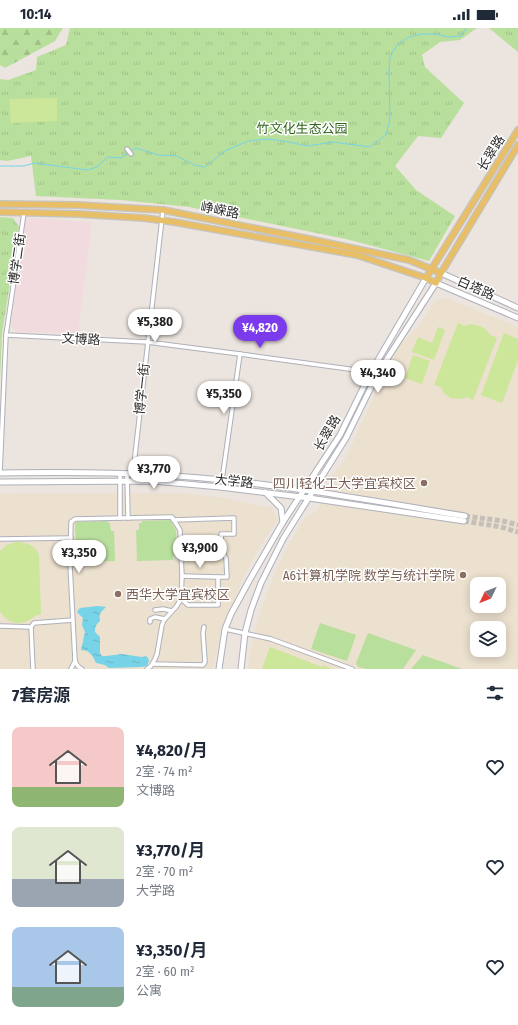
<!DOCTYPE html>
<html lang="zh">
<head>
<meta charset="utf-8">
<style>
	body { margin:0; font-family:"Fira Sans Condensed","Noto Sans SC",sans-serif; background:#f2f2f3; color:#1f2937; height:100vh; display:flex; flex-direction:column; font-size:15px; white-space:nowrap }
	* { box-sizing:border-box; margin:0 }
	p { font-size:13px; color:#747a83 }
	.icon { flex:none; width:22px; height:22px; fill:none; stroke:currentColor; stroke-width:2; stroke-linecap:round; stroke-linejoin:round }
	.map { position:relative; height:641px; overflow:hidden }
	.side { display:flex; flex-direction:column; background:#fff; flex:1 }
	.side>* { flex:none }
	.needle { width:26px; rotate:227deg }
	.buttons { position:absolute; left:470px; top:549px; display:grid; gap:8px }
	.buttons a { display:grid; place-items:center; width:36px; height:36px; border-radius:8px; background:#fff; box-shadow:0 2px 10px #0003; font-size:20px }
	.price { position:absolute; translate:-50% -34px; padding:0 9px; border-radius:14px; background:#fff; color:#222; font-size:13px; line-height:26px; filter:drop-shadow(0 1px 2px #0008) }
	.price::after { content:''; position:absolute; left:50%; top:24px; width:12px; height:9px; margin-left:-6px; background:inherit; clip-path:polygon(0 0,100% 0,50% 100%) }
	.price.active { background:#7c3aed; color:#fff }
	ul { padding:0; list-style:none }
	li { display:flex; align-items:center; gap:12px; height:100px; padding:0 12px }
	li span { display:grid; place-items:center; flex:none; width:112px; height:80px; border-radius:8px; color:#555 }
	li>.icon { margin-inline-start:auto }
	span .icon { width:48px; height:48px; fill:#fffc; stroke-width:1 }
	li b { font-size:17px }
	h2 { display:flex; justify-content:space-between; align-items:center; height:48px; padding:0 12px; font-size:17px }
	.status { display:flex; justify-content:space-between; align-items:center; height:28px; padding:0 20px; background:#fff; direction:ltr }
	.status svg { height:11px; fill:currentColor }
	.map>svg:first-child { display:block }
</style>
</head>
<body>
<div class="status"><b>10:14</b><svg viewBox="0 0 49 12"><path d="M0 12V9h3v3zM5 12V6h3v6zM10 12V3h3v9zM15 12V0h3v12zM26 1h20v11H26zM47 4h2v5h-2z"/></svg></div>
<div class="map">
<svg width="518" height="641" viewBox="0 0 518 641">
	<defs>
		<pattern id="forest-firs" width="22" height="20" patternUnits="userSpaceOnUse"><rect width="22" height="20" fill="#b9df9d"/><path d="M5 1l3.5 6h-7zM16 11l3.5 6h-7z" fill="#9fc087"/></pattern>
		<pattern id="park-tufts" width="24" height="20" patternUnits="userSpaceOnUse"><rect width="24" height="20" fill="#b9df9d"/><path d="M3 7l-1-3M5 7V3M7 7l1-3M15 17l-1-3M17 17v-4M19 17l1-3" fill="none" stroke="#9fc087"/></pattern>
		<pattern id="water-ripples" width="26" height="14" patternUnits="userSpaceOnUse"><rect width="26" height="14" fill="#77d3e7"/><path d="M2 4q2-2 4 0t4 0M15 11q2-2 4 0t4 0" fill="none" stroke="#67b5c6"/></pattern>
	</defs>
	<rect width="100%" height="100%" fill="#ece4de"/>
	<g fill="#ece0ce" fill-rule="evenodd">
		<path d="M446,270L518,299V641H248L250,622L259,587L273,549L285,523L305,489L315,485L330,460V450L347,428L379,357L402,315L418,299L435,273ZM477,556H499V578H477ZM477,600H499V622H477Z"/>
		<polygon points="32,465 178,465 218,469 272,480 278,491 259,520 245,546 228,586 221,601 213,641 0,641 0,466"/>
	</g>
	<polygon fill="#f2dbde" points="30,190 92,194 78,306 16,304 11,299 25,196"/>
	<g fill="#b9df9d">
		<polygon points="170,492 176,502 177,528 173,528 173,532 137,533 136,502 139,502 139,495 142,495 142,493"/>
		<polygon points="108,493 108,495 110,495 111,503 114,503 115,533 80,534 80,530 76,530 75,494"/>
		<polygon points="320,595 356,607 347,633 311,621"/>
		<polygon points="368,605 416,622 403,641 367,641 358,639 356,635"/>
		<polygon points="423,627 462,641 411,641"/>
	</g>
	<polygon fill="url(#forest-firs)" points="0,0 63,0 55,13 5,40 0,37"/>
	<g fill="url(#park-tufts)">
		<polygon points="70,0 477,0 460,12 440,14 422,27 425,39 464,75 441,110 418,108 395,138 416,162 455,188 429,233 346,211 189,179 121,172 36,168 31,128 7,133 0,132 0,51 8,52 36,42 37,29 66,17"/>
		<polygon points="489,0 518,0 518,24"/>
		<polygon points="0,189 13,190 19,199 2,305 0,353"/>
	</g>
	<g fill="#cce69a">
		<polygon points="57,70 57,93 11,95 9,71"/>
		<polygon points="458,295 465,298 471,296 480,298 485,301 490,307 497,310 473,372 467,369 460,371 451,370 444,365 441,359 434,357"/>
		<polygon points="438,299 445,302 434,332 412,324 418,309 432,315"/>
		<polygon points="504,305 518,311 518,332 502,375 481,367"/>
		<polygon points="413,327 430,333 422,356 405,350"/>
		<path d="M16,514C26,514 35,517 39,527L41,586C33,588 33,591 27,593C16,598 5,593 0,583V523L7,517Z"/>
		<polygon points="270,619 322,639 323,637 333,641 262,641"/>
	</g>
	<path fill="url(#water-ripples)" d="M98,578L106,579C100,585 99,585 100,593C96,596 95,599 95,604L100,609V625L102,628H106L122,626L142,629L146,628L148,630L149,633L147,638L141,639L109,640L105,637L96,635C93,628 90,622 81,622L85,604L82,597L83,590L77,584C78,583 78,582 79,581C80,579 94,579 98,578Z"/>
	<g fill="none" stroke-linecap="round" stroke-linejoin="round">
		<g stroke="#77d3e7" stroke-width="1">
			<polyline points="131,123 136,120 158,127 177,128 194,137 205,139 225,123 248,113 268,111 284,113 307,118 333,114 370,119 386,107 390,91 389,43 390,29 397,17 407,10 420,6 437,6 448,9 461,8 466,0"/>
			<polyline points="0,138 23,138 35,135 87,142 97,139 108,129 121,130 129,125"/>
		</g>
		<g stroke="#c5bfba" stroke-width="5" stroke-dasharray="5 2.5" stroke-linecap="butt">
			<polyline points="465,488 503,493 518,497"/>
			<polyline points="464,493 501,499 518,504"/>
		</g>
		<defs>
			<g id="street">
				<polyline points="127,121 131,126"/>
				<polyline points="6,307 147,314 240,326 371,344"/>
				<polyline points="0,445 6,307 24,185"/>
				<polyline points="120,445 120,490"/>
				<polyline points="127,445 128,490"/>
				<polyline points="133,445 163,182"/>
				<polyline points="222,452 240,326"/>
				<polyline points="173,492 234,490 234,506 221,506 222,523 226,530 227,549 218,549 218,577 188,577 181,571"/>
				<polyline points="0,511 71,510"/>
				<polyline points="182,548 218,549"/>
				<polyline points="155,582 163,581 172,583"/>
				<polyline points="150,594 150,591 155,589 165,591"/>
				<polyline points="0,598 31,599"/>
				<polyline points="225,601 271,611 352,641"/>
				<polyline points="153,636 203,637 205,634 203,605 204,599"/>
				<polyline points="33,641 31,599 34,595 73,592"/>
				<polyline points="71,641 75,633"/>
				<path d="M82,641C78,639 76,637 75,632L70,537L71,494L75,491L172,489L180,502L182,548L181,571L176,579L164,592L162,597L157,626L155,631L151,638L147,641"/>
			</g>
			<g id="secondary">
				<polyline points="441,245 518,280"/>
				<path d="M0,445C75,444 149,444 223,452C305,460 385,475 465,488"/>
				<polyline points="0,454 153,453 220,459 309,470 464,493"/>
				<polyline points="265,464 281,480 283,494"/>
				<polyline points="219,641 225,601 231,586 249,553 283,494 340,407 371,344 426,250"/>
				<polyline points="241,641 245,605 251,582 261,555 283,511 346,410 378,345 436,255 518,290"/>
			</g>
			<g id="primary">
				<polyline points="0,176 77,177 163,182 304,210 409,232 441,245"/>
				<polyline points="0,184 79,186 144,190 174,194 357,227 426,250 436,255 441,245 518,117"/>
				<polyline points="426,250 518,102"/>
			</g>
		</defs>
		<use href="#street" stroke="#aeb1ba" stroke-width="5.5"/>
		<use href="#secondary" stroke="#aeb1ba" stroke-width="7"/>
		<use href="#primary" stroke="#c4c4c4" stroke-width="8"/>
		<use href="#street" stroke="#fff" stroke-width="3.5"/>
		<use href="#secondary" stroke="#fff" stroke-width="5"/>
		<use href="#primary" stroke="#e8bf66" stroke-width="5.5"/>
	</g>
	<g fill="#8d6e63" stroke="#fff" stroke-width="1.5">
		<circle cx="424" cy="455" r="4"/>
		<circle cx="463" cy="547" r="4"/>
		<circle cx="118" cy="566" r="4"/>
	</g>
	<g text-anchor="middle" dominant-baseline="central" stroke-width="3" stroke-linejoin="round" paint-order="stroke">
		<g font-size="13" fill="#33641f" stroke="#fff">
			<text x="302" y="100">竹文化生态公园</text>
		</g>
		<g font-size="13" fill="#2b2b2b" stroke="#fff">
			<text transform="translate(491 125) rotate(-58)">长翠路</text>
			<text transform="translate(220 182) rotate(11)">峥嵘路</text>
			<text transform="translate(17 231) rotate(-82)">博学二街</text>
			<text transform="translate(476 260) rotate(23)">白塔路</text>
			<text transform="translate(81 311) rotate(3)">文博路</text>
			<text transform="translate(142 361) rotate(-84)">博学一街</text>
			<text transform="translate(327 405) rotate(-60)">长翠路</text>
			<text transform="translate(234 453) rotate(6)">大学路</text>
		</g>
		<g font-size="13" fill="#785e54" stroke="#fff" text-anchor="end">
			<text x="416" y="455">四川轻化工大学宜宾校区</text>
			<text x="455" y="547">A6计算机学院 数学与统计学院</text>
			<text x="126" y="566" text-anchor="start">西华大学宜宾校区</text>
		</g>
	</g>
</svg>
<div class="buttons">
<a><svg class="needle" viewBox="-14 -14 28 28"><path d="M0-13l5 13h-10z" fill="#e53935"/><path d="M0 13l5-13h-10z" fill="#747a83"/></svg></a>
<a><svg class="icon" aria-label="layers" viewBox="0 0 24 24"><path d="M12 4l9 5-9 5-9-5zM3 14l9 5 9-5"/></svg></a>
</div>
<b class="price" style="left:155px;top:315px">¥5,380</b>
<b class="price active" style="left:260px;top:321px">¥4,820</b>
<b class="price" style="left:378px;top:366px">¥4,340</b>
<b class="price" style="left:224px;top:387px">¥5,350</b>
<b class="price" style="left:154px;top:462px">¥3,770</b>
<b class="price" style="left:200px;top:541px">¥3,900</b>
<b class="price" style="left:79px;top:546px">¥3,350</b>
</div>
<section class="side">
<h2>7套房源<svg class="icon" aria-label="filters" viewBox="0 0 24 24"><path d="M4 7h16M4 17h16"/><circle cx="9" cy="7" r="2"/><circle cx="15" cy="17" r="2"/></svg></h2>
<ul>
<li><span style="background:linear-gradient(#f6c9c9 75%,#8fb573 0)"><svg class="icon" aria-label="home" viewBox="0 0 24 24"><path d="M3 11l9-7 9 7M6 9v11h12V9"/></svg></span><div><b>¥4,820/月</b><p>2室 · 74 m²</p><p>文博路</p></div><svg class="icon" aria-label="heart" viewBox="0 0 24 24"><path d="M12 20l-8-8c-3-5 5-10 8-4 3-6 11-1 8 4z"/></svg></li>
<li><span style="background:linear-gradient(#dfe7d0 65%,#9aa5b1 0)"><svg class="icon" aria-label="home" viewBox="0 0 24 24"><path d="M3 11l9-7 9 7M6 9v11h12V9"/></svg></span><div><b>¥3,770/月</b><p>2室 · 70 m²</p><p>大学路</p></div><svg class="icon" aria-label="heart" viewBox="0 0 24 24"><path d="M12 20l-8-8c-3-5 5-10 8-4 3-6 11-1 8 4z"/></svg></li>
<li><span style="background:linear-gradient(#a9c7e8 75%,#7fa58c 0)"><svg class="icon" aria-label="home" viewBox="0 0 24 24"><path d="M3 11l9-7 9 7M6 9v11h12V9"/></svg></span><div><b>¥3,350/月</b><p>2室 · 60 m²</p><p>公寓</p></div><svg class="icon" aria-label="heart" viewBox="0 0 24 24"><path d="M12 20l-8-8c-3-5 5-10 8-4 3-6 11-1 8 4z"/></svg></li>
</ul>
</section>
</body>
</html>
